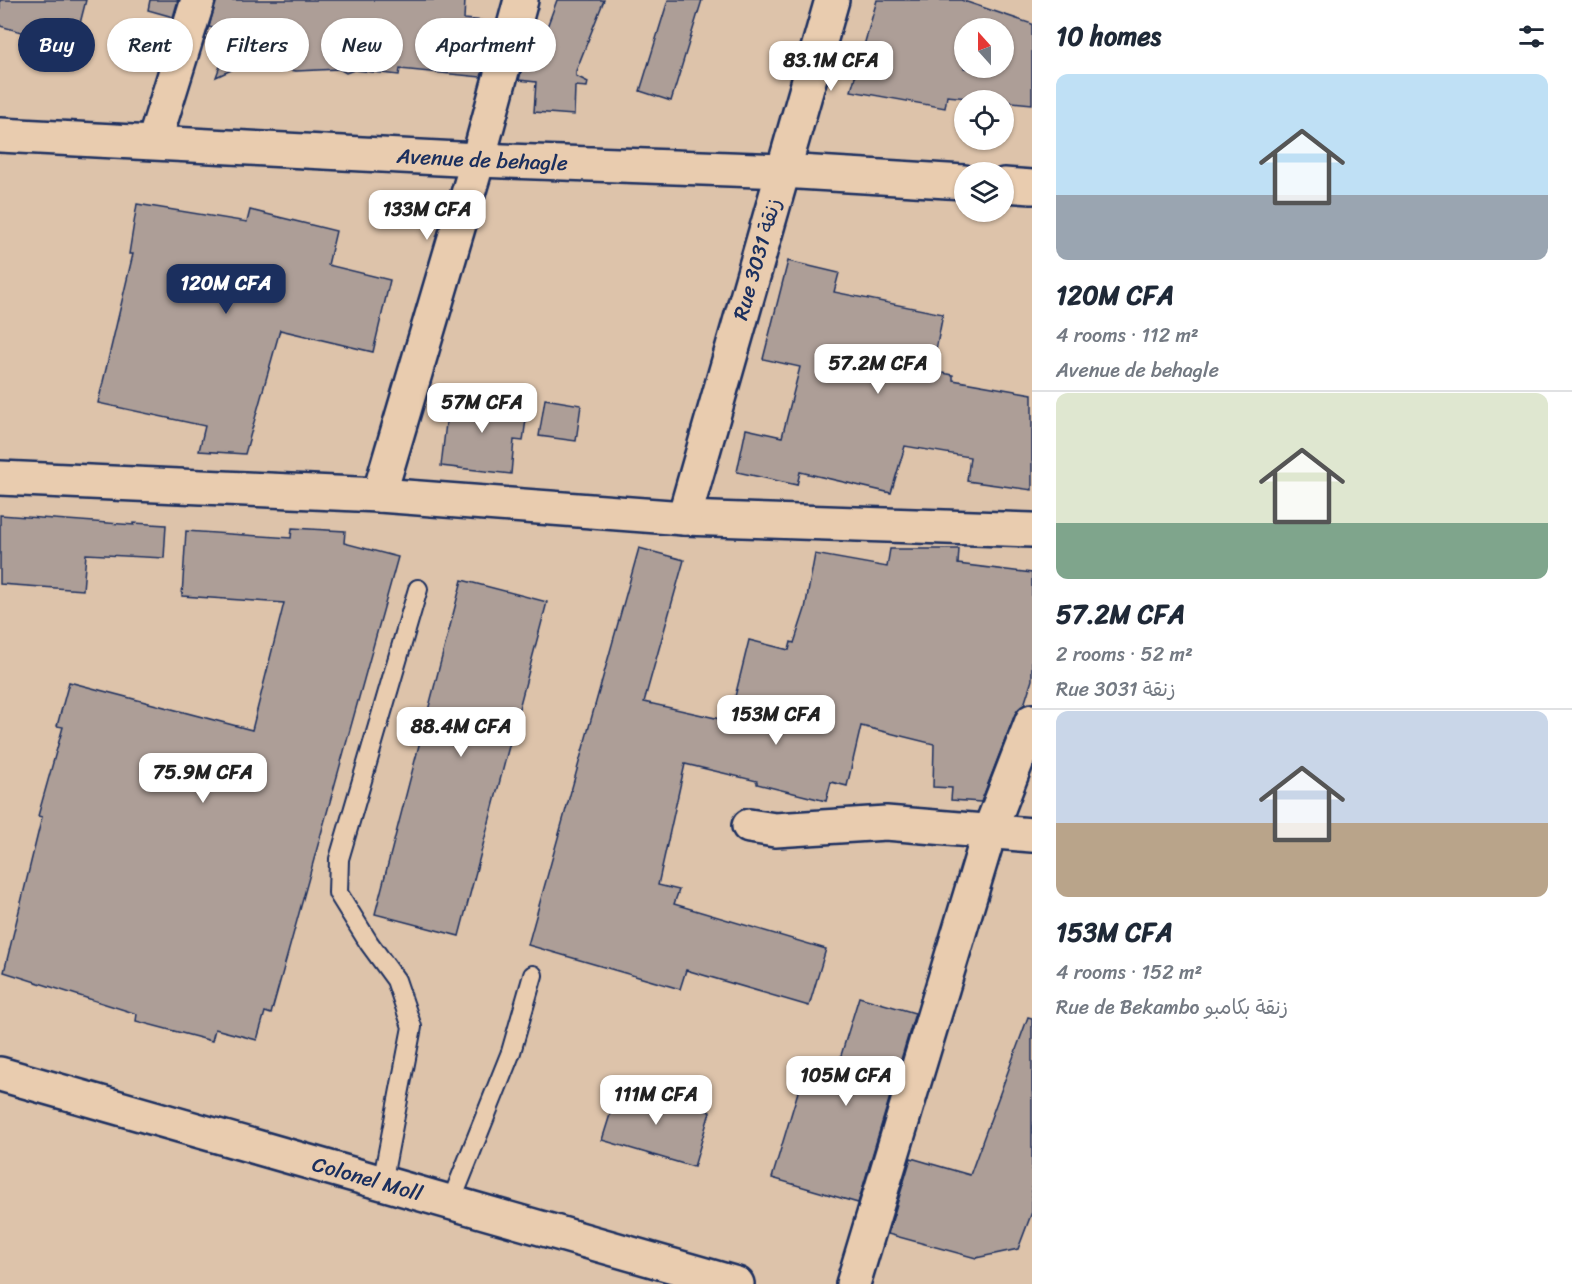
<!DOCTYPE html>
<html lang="en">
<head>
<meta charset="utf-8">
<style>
	body { margin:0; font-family:Sriracha,"Playpen Sans Arabic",sans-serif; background:#f2f2f3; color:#1f2937; height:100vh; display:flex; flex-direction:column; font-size:22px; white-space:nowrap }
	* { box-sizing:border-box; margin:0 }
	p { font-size:20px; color:#747a83 }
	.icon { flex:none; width:33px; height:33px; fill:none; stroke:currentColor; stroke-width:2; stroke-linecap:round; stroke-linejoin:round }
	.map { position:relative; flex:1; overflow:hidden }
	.panel { display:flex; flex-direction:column; background:#fff; width:540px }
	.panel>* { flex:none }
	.guide { position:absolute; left:18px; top:18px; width:570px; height:54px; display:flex; gap:12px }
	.needle { width:39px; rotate:339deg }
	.tools { position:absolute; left:954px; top:18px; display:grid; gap:12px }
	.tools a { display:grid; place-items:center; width:60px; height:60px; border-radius:50%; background:#fff; box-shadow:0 2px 4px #0004; font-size:30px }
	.price { position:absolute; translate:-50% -51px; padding:0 14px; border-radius:12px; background:#fff; color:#222; font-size:20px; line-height:39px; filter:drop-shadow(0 2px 3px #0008) }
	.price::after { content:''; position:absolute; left:50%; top:36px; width:18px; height:14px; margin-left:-9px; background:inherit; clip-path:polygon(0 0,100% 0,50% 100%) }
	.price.active { background:#1b2f5e; color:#fff }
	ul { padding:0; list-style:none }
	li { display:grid; align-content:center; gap:12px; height:318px; padding:0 24px }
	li+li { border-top:2px solid #e0e1e3 }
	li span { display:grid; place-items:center; height:186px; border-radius:12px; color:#555 }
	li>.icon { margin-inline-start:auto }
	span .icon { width:108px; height:108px; fill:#fffc; stroke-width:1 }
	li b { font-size:26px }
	h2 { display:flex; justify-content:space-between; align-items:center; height:72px; padding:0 24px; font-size:26px }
	.chip { padding:0 21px; border-radius:27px; background:#fff; box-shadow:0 2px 4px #0004; font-size:21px; line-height:54px }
	.chip.active { background:#1b2f5e; color:#fff }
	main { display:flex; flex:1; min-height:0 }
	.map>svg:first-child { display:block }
</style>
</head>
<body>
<main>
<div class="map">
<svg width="1032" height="1284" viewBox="0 0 1032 1284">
	<rect width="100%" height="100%" fill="#ddc3aa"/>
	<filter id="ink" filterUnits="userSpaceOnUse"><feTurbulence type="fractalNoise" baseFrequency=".0167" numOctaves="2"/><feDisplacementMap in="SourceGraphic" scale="12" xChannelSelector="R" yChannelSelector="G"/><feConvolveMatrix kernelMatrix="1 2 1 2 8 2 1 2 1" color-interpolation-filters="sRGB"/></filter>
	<g filter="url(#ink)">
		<g fill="#ad9e97" stroke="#1b2f5e" stroke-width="1.5" fill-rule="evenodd">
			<polygon points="0,0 86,0 74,47 0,26"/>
			<polygon points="150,0 178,0 173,17 148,10"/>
			<polygon points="216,0 465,0 464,19 485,21 484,34 492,37 481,77 400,69 399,75 354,70 346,73 339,69 296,71 269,68 253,60 216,77 232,33 209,27"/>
			<polygon points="557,0 604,0 576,71 576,76 588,82 587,87 575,86 574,115 534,112 536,82 519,80 526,53 536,57"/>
			<polygon points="668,0 702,0 671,101 640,91"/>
			<path d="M877,0H961L1032,24V104L947,96L945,108L851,91ZM964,28H1004V68H964Z"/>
			<polygon points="137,204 247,222 250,210 336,231 328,265 390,280 373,352 280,330 245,454 199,451 205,426 98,403 133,254 129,254"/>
			<polygon points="788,261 839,273 834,292 943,314 932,371 953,375 953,380 1032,394 1032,490 967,481 970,457 905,446 891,493 800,472 797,485 737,472 746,429 782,437 800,367 763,359"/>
			<polygon points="449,397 528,405 523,441 514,440 511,474 441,466"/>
			<polygon points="545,399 581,405 576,441 539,436"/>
			<polygon points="0,515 134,525 134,523 166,525 164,558 86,554 83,590 0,584"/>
			<polygon points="292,528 345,531 344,543 398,557 271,1014 265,1012 257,1040 215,1029 212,1041 136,1021 137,1014 4,972 42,817 38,816 63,727 57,726 69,682 252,730 284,603 182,596 186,531 291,538"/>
			<polygon points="639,548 684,560 644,702 729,721 749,640 789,650 791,642 794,643 805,609 815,554 887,567 890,549 959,549 958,564 1032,573 1032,680 1024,705 1015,714 981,802 951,800 952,788 933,787 934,744 861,726 847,786 831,782 826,801 757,784 757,781 685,764 658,885 679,890 674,904 826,949 809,1006 686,970 680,989 528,945"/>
			<polygon points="462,580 547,602 459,936 375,914"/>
			<polygon points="859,997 915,1013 858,1203 772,1178 801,1082 830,1091"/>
			<polygon points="1028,1017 1032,1018 1032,1212 1018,1249 976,1258 888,1234 911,1158 970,1175"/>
			<polygon points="619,1086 710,1112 694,1167 602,1140"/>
		</g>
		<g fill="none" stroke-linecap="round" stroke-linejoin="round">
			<defs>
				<g id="service">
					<polyline points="382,1183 412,1027 396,980 369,943 338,893 339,859 418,589"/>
					<polyline points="451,1202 511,1052 533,975"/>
				</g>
				<g id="minor">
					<path id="s1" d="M0,135L478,160L782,171L964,182"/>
					<polyline points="154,142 198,0"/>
					<polyline points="1004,185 1032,187"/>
					<polyline points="0,478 379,495 684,518 1032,530"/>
					<polyline points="379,495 478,160 521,0"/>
					<polyline points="684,518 832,0"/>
					<polyline points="749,826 775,830 886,823 1032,835"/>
					<polyline points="853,1284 990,830 1032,721"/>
				</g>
				<g id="primary">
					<path id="s2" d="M0,1074L737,1284"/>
				</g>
			</defs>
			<use href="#service" stroke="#1b2f5e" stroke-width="22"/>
			<use href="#minor" stroke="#1b2f5e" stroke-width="38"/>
			<use href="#primary" stroke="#1b2f5e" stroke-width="38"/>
			<use href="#service" stroke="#e9ccaf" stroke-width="18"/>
			<use href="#minor" stroke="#e9ccaf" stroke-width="33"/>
			<use href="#primary" stroke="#e9ccaf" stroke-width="33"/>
		</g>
	</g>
	<g text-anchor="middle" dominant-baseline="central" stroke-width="5" stroke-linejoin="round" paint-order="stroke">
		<g font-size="21" fill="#1b2f5e" stroke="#e9ccaf">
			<text stroke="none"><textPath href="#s1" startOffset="483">Avenue de behagle</textPath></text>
			<text transform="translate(757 259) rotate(-74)">Rue 3031 زنقة</text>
			<text stroke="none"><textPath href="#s2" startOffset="382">Colonel Moll</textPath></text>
		</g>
	</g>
</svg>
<div class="tools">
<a><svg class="needle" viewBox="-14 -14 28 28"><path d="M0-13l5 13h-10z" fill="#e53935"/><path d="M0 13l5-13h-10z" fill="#747a83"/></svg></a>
<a><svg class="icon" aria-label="locate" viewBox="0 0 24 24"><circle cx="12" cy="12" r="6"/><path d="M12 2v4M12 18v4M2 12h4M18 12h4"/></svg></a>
<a><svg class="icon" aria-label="layers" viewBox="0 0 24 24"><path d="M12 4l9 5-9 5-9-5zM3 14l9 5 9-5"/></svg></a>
</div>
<b class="price" style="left:831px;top:92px">83.1M CFA</b>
<b class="price" style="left:427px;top:241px">133M CFA</b>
<b class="price active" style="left:226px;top:315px">120M CFA</b>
<b class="price" style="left:878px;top:395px">57.2M CFA</b>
<b class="price" style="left:482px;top:434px">57M CFA</b>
<b class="price" style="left:776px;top:746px">153M CFA</b>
<b class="price" style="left:461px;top:758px">88.4M CFA</b>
<b class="price" style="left:203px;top:804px">75.9M CFA</b>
<b class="price" style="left:846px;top:1107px">105M CFA</b>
<b class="price" style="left:656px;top:1126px">111M CFA</b>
<div class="guide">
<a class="chip active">Buy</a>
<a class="chip">Rent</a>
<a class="chip">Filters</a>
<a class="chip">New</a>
<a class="chip">Apartment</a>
</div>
</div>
<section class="panel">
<h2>10 homes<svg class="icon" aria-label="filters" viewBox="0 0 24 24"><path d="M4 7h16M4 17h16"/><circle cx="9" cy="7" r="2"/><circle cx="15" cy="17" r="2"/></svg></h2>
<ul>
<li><span style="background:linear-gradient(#bfe0f5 65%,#9aa5b1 0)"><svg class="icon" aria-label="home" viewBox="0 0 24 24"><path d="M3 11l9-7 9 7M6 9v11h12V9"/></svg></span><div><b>120M CFA</b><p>4 rooms · 112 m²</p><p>Avenue de behagle</p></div></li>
<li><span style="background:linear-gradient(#dfe7d0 70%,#7fa58c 0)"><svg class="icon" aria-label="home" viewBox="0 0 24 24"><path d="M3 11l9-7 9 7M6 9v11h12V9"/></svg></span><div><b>57.2M CFA</b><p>2 rooms · 52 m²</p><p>Rue 3031 زنقة</p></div></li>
<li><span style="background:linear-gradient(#c9d6e8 60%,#b9a48a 0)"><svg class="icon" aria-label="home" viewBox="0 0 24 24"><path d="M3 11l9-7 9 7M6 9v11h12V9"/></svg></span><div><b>153M CFA</b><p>4 rooms · 152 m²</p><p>Rue de Bekambo زنقة بكامبو</p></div></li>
</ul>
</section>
</main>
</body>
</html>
